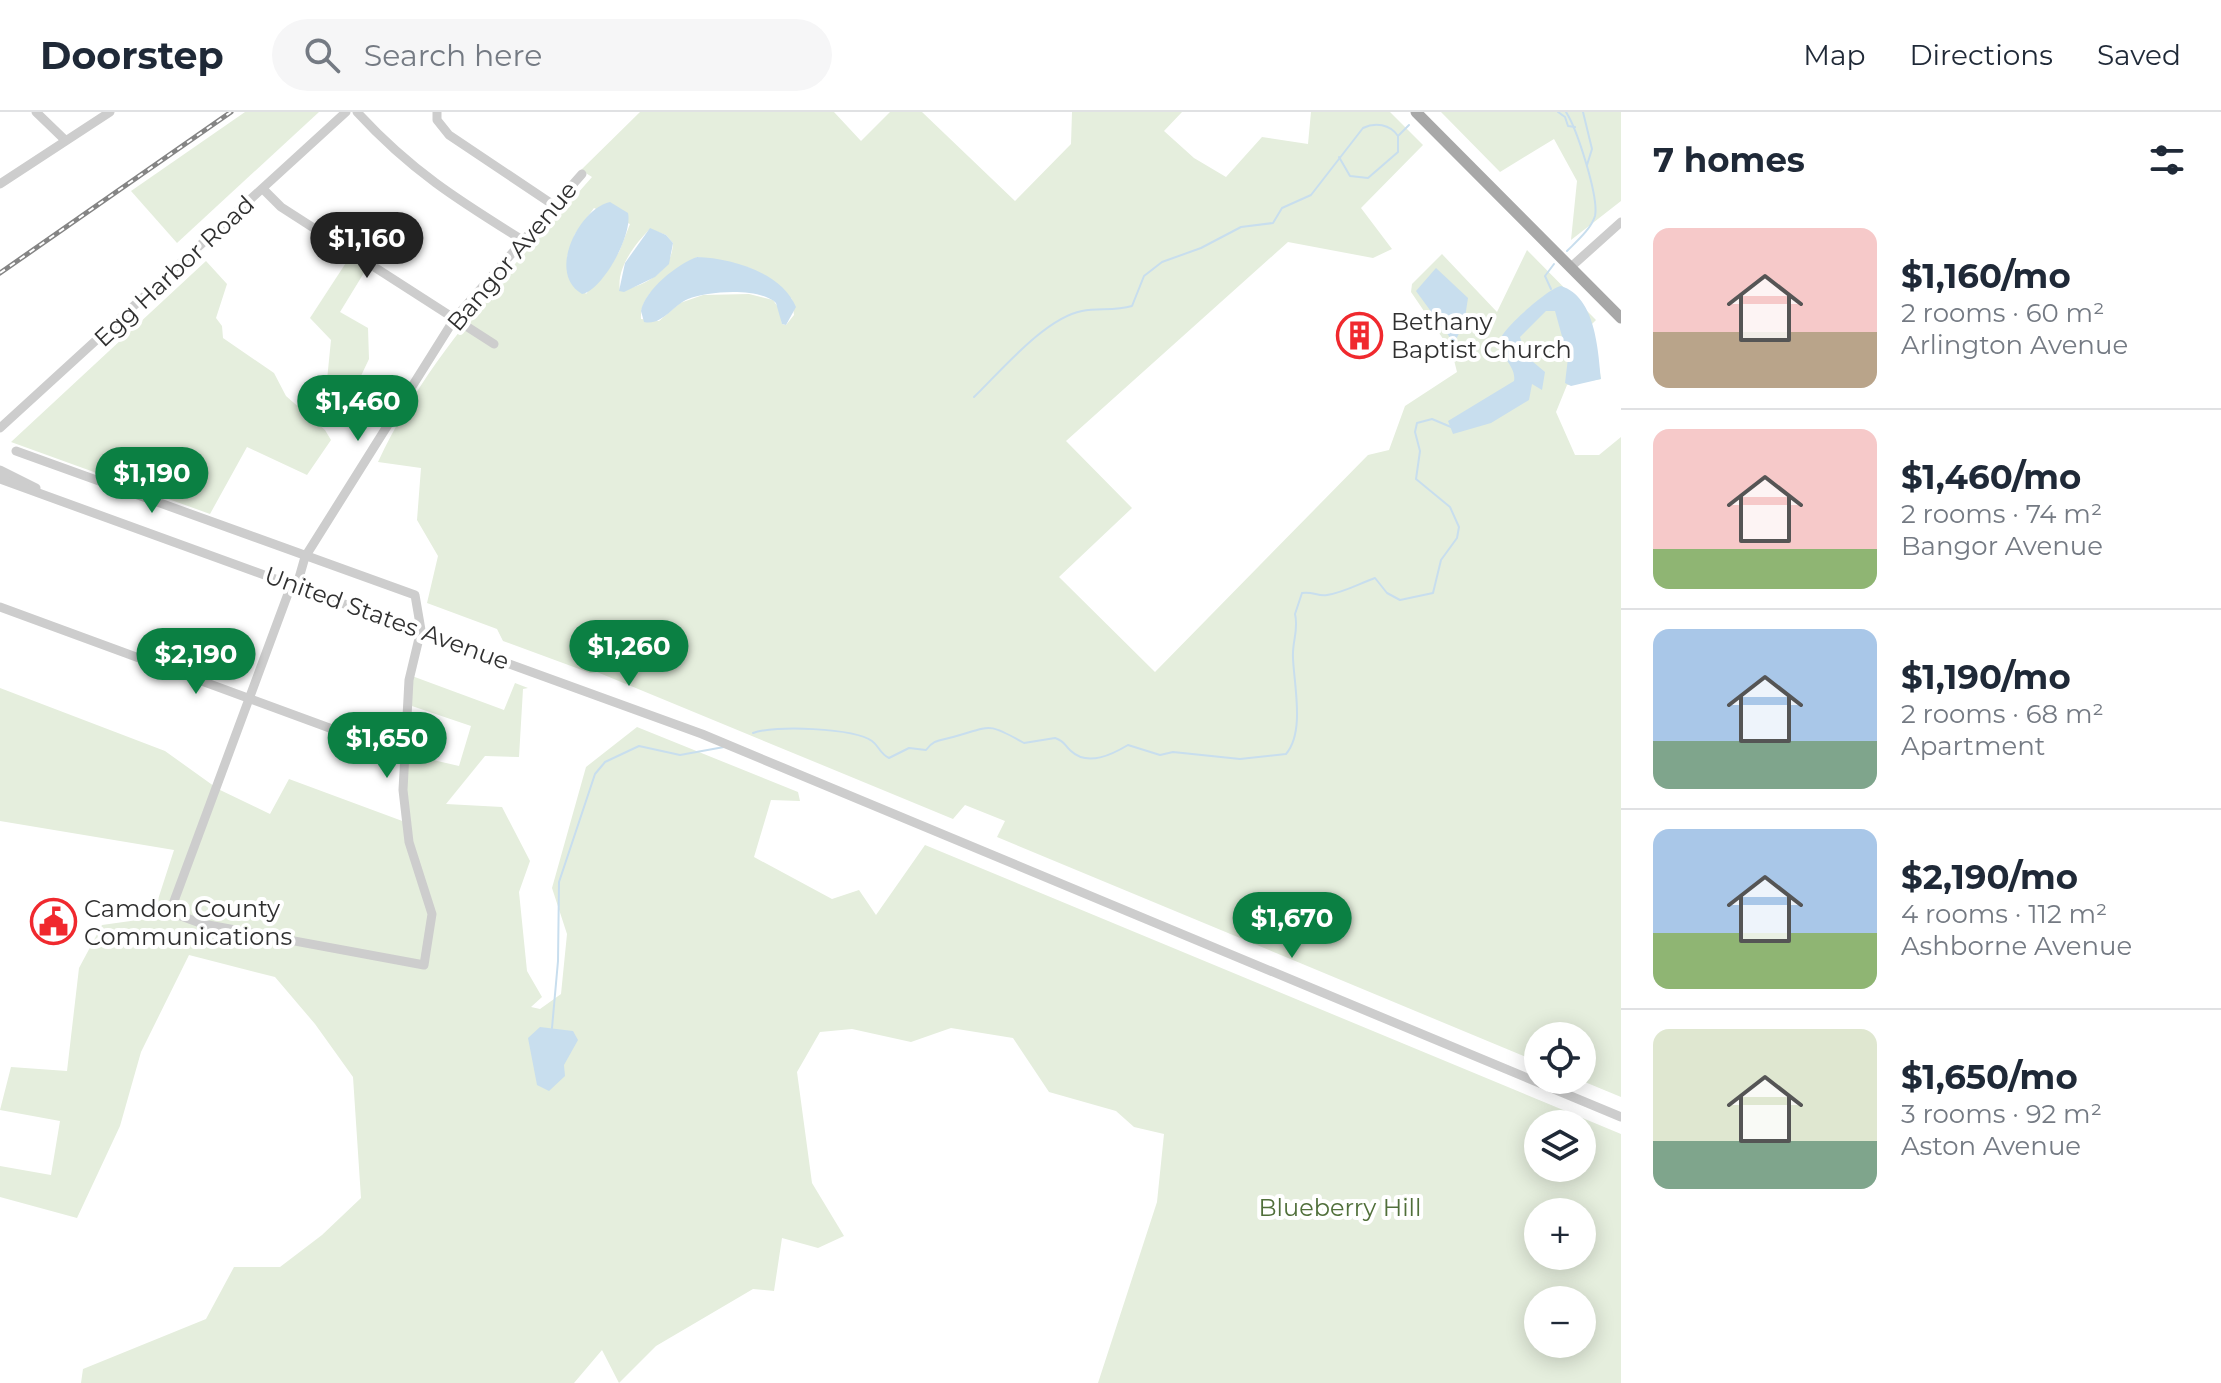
<!DOCTYPE html>
<html lang="en">
<head>
<meta charset="utf-8">
<style>
	body { margin:0; font-family:Montserrat,sans-serif; background:#f6f6f7; color:#1f2937; height:100vh; display:flex; flex-direction:column; font-size:30px; white-space:nowrap }
	* { box-sizing:border-box; margin:0 }
	p { font-size:26px; color:#747a83 }
	.icon { flex:none; width:44px; height:44px; fill:none; stroke:currentColor; stroke-width:2; stroke-linecap:round; stroke-linejoin:round }
	.map { position:relative; flex:1; overflow:hidden }
	.panel { display:flex; flex-direction:column; background:#fff; width:600px }
	.panel>* { flex:none }
	.tools { position:absolute; left:1524px; top:910px; display:grid; gap:16px }
	.tools a { display:grid; place-items:center; width:72px; height:72px; border-radius:50%; background:#fff; box-shadow:0 4px 20px #0003; font-size:40px }
	.price { position:absolute; translate:-50% -68px; padding:0 18px; border-radius:28px; background:#0b8043; color:#fff; font-size:26px; line-height:52px; filter:drop-shadow(0 2px 4px #0008) }
	.price::after { content:''; position:absolute; left:50%; top:48px; width:24px; height:18px; margin-left:-12px; background:inherit; clip-path:polygon(0 0,100% 0,50% 100%) }
	.price.active { background:#222; color:#fff }
	ul { padding:0; list-style:none }
	li { display:flex; align-items:center; gap:24px; height:200px; padding:0 32px }
	li+li { border-top:2px solid #e0e1e3 }
	li span { display:grid; place-items:center; flex:none; width:224px; height:160px; border-radius:16px; color:#555 }
	li>.icon { margin-inline-start:auto }
	span .icon { width:96px; height:96px; fill:#fffc; stroke-width:1 }
	li b { font-size:34px }
	h2 { display:flex; justify-content:space-between; align-items:center; height:96px; padding:0 32px; font-size:34px }
	header { display:flex; align-items:center; gap:48px; box-sizing:border-box; height:112px; padding:0 40px; background:#fff; border-bottom:2px solid #e0e1e3 }
	header strong { font-size:38px }
	nav { display:flex; gap:44px; margin-inline-start:auto; font-size:28px }
	.search { width:560px; height:72px; background:#f6f6f7; display:flex; align-items:center; gap:20px; box-sizing:border-box; padding:0 28px; border-radius:44px; color:#747a83; font-size:30px }
	main { display:flex; flex:1; min-height:0 }
	.map>svg:first-child { display:block }
</style>
</head>
<body>
<header>
<strong>Doorstep</strong>
<div class="search"><svg class="icon" aria-label="search" viewBox="0 0 24 24"><circle cx="10" cy="10" r="6"/><path d="M15 15l6 6"/></svg>Search here</div>
<nav><a>Map</a><a>Directions</a><a>Saved</a></nav>
</header>
<main>
<div class="map">
<svg width="1621" height="1271" viewBox="0 0 1621 1271">
	<rect width="100%" height="100%" fill="#fff"/>
	<g fill="#e5eedd" fill-rule="evenodd">
		<polygon points="245,0 319,0 177,131 131,79"/>
		<path d="M640,0H834L861,29L890,0H922L1015,89L1071,32L1072,0H1182L1164,19L1194,46L1226,65L1262,25L1308,32L1311,0H1390L1423,33L1361,96L1392,137L1373,146L1288,130L1066,329L1132,396L1059,465L1155,560L1368,343L1389,338L1405,294L1457,260L1452,240L1411,180L1412,172L1442,142L1497,200L1527,138L1596,208L1592,212L1601,267L1567,273L1556,300L1575,343H1599L1621,325V985L1580,968L1582,924H1538V950L997,725L1005,709L965,693L953,707L597,560L590,561L503,529L497,517L427,491L438,444L417,408L421,356L378,350C428,242 514,154 592,65L581,58ZM594,96L630,112L619,140L586,182L567,145L575,122ZM650,117L666,123L673,131C672,160 646,173 620,179C616,156 635,132 650,117ZM697,145L750,156L792,187L794,203L786,213L782,212L780,198L773,188L749,182L703,183L680,191L659,209L641,207C639,179 676,158 697,145Z"/>
		<polygon points="1441,0 1621,0 1621,89 1571,128 1577,69 1554,27 1500,60"/>
		<polygon points="353,140 370,151 340,200 368,216 369,247 349,289 327,268 331,228 310,206"/>
		<polygon points="206,149 227,172 216,206 222,214 223,226 274,261 286,284 325,318 331,328 307,363 247,335 210,402 11,330"/>
		<path d="M412,564L504,598L515,571L528,576L523,577L519,645L485,644L446,692L502,695L530,749L519,780L527,859L542,885L531,895L540,897L561,882L567,822L552,776L586,655L637,615L798,680L800,689L771,688L754,745L832,787L859,778L876,803L925,733L1621,1022V1271H1098L1157,1090L1164,1022L1134,1015L1116,999L1049,980L1013,926L951,916L911,930L852,917L820,920L797,960L812,1071L844,1124L818,1136L782,1126L774,1179L753,1177L656,1234L619,1271L602,1238L574,1271H81L83,1257L206,1207L234,1155H280L322,1123L361,1086L353,965L315,912L275,865L189,843L141,940L120,1014L77,1106L0,1085V1054L51,1063L60,1009L0,998L11,955L67,959L79,856L102,813L152,806L174,738L0,709V576L165,639L218,677L270,702L289,667L405,710L403,641L459,654L471,614L406,592ZM1538,1012H1582V1056H1538ZM1538,1100H1582V1144H1538ZM1538,1188H1582V1232H1538Z"/>
	</g>
	<g fill="#c8deee">
		<path d="M610,90L628,101C633,122 603,178 582,182C546,161 579,97 610,90Z"/>
		<polygon points="650,116 666,123 673,131 669,152 655,165 624,180 619,179 625,151"/>
		<path d="M697,145C730,146 782,160 796,195L786,213L782,212L776,191C759,175 708,179 688,187C672,194 662,214 644,210L641,199C645,178 677,152 697,145Z"/>
		<polygon points="1436,156 1468,186 1464,212 1454,231 1416,179"/>
		<path d="M1561,174C1596,185 1598,239 1601,267L1571,274L1565,271L1568,246L1555,199H1546L1520,225L1526,244L1545,260L1542,278L1532,272L1529,288L1491,311L1453,322L1448,309L1514,269C1517,254 1497,243 1500,228C1503,216 1550,175 1561,174Z"/>
		<polygon points="540,915 573,919 578,928 564,953 565,964 549,979 537,973 528,926"/>
	</g>
	<g fill="none" stroke-linecap="round" stroke-linejoin="round">
		<g stroke="#c8deee" stroke-width="2">
			<polyline points="1558,0 1565,5 1568,14 1575,15"/>
			<path d="M1566,0C1577,17 1599,85 1595,104C1591,117 1577,129 1567,139"/>
			<polyline points="1583,0 1592,37 1587,53"/>
			<polyline points="1399,23 1409,13"/>
			<polyline points="1339,45 1350,64 1368,66 1398,40 1398,24"/>
			<polyline points="1551,177 1545,164 1554,152"/>
			<path d="M974,285C1001,259 1045,206 1082,199C1099,196 1115,199 1132,194L1144,164L1162,150L1201,136L1241,115L1273,111L1282,96L1311,83L1363,16C1375,10 1390,12 1398,24"/>
			<path d="M753,621C773,613 854,616 872,629C879,634 880,642 889,646L909,636L926,638C934,627 940,629 953,625C992,614 987,610 1024,631L1055,626C1065,629 1064,633 1071,639C1088,655 1113,642 1128,633L1160,643L1173,640L1240,647L1286,642C1305,620 1294,573 1293,546C1292,529 1299,518 1295,502L1302,481C1312,479 1319,485 1327,483C1345,480 1358,472 1375,466L1387,481L1400,488L1433,481L1441,448L1457,426L1459,415L1450,395L1416,367L1420,339L1415,320L1417,311L1432,307L1451,315"/>
			<polyline points="552,916 558,849 559,770 595,662 605,650 639,634 680,643 724,635"/>
		</g>
		<g stroke="#cdcdcd" stroke-width="9">
			<polyline points="36,0 65,28"/>
			<path d="M357,0C410,58 458,88 524,129"/>
			<polyline points="437,0 437,8 449,23 555,94"/>
			<polyline points="0,72 110,0"/>
			<polyline points="263,77 281,95 494,232"/>
			<polyline points="1572,154 1621,110"/>
			<polyline points="0,316 346,0"/>
			<polyline points="16,339 415,483 421,518 409,568 403,678 409,730 432,802 424,853 203,812 170,800 292,471"/>
			<polyline points="0,358 36,376"/>
			<polyline points="0,367 702,622 1621,1005"/>
			<polyline points="297,473 305,445 455,206 582,62"/>
			<polyline points="0,495 403,643"/>
		</g>
		<polyline stroke="#a8a8a8" stroke-width="11" points="1416,0 1621,206"/>
		<defs>
			<polyline id="rail" points="0,161 231,0"/>
		</defs>
		<use href="#rail" stroke="#858585" stroke-width="5"/>
		<use href="#rail" stroke="#fff" stroke-width="2" stroke-dasharray="6" stroke-linecap="butt"/>
	</g>
	<defs>
		<symbol id="building-ring" viewBox="-11 -11 22 22"><circle r="9.5" fill="#fff" stroke="#f0292e" stroke-width="1.5"/><path d="M-4-6H4V6H1V3H-1V6H-4ZM-2.5-4.3h1.7v1.8h-1.7ZM.8-4.3h1.7v1.8H.8ZM-2.5-1h1.7V.8h-1.7ZM.8-1h1.7V.8H.8Z" fill="#f0292e"/></symbol>
		<symbol id="civic-ring" viewBox="-11 -11 22 22"><circle r="9.5" fill="#fff" stroke="#f0292e" stroke-width="1.5"/><path d="M-.6-6.5H3V-4.5H.6V-3L4-1V1h2V6H-6V1h2V-1L-.6-3ZM-1.2 2.5V6h2.4V2.5Z" fill="#f0292e"/></symbol>
	</defs>
	<g fill-rule="evenodd">
		<use href="#building-ring" x="1334" y="198" width="51" height="51"/>
		<use href="#civic-ring" x="28" y="784" width="51" height="51"/>
	</g>
	<g text-anchor="middle" dominant-baseline="central" stroke-width="8" stroke-linejoin="round" paint-order="stroke">
		<g font-size="24" fill="#303030" stroke="#fff">
			<text transform="translate(512 144) rotate(-50)">Bangor Avenue</text>
			<text transform="translate(174 159) rotate(-43)">Egg Harbor Road</text>
			<text transform="translate(387 506) rotate(20)">United States Avenue</text>
		</g>
		<g font-size="24" fill="#303030" stroke="#fff" text-anchor="start">
			<text x="1391" y="209">Bethany<tspan x="1391" dy="28">Baptist Church</tspan></text>
			<text x="84" y="796">Camdon County<tspan x="84" dy="28">Communications</tspan></text>
		</g>
		<g font-size="24" fill="#506f3a" stroke="#fff">
			<text x="1340" y="1095">Blueberry Hill</text>
		</g>
	</g>
</svg>
<div class="tools">
<a><svg class="icon" aria-label="locate" viewBox="0 0 24 24"><circle cx="12" cy="12" r="6"/><path d="M12 2v4M12 18v4M2 12h4M18 12h4"/></svg></a>
<a><svg class="icon" aria-label="layers" viewBox="0 0 24 24"><path d="M12 4l9 5-9 5-9-5zM3 14l9 5 9-5"/></svg></a>
<a>+</a>
<a>−</a>
</div>
<b class="price active" style="left:367px;top:168px">$1,160</b>
<b class="price" style="left:358px;top:331px">$1,460</b>
<b class="price" style="left:152px;top:403px">$1,190</b>
<b class="price" style="left:629px;top:576px">$1,260</b>
<b class="price" style="left:196px;top:584px">$2,190</b>
<b class="price" style="left:387px;top:668px">$1,650</b>
<b class="price" style="left:1292px;top:848px">$1,670</b>
</div>
<section class="panel">
<h2>7 homes<svg class="icon" aria-label="filters" viewBox="0 0 24 24"><path d="M4 7h16M4 17h16"/><circle cx="9" cy="7" r="2"/><circle cx="15" cy="17" r="2"/></svg></h2>
<ul>
<li><span style="background:linear-gradient(#f6c9c9 65%,#b9a48a 0)"><svg class="icon" aria-label="home" viewBox="0 0 24 24"><path d="M3 11l9-7 9 7M6 9v11h12V9"/></svg></span><div><b>$1,160/mo</b><p>2 rooms · 60 m²</p><p>Arlington Avenue</p></div></li>
<li><span style="background:linear-gradient(#f6c9c9 75%,#8fb573 0)"><svg class="icon" aria-label="home" viewBox="0 0 24 24"><path d="M3 11l9-7 9 7M6 9v11h12V9"/></svg></span><div><b>$1,460/mo</b><p>2 rooms · 74 m²</p><p>Bangor Avenue</p></div></li>
<li><span style="background:linear-gradient(#a9c7e8 70%,#7fa58c 0)"><svg class="icon" aria-label="home" viewBox="0 0 24 24"><path d="M3 11l9-7 9 7M6 9v11h12V9"/></svg></span><div><b>$1,190/mo</b><p>2 rooms · 68 m²</p><p>Apartment</p></div></li>
<li><span style="background:linear-gradient(#a9c7e8 65%,#8fb573 0)"><svg class="icon" aria-label="home" viewBox="0 0 24 24"><path d="M3 11l9-7 9 7M6 9v11h12V9"/></svg></span><div><b>$2,190/mo</b><p>4 rooms · 112 m²</p><p>Ashborne Avenue</p></div></li>
<li><span style="background:linear-gradient(#dfe7d0 70%,#7fa58c 0)"><svg class="icon" aria-label="home" viewBox="0 0 24 24"><path d="M3 11l9-7 9 7M6 9v11h12V9"/></svg></span><div><b>$1,650/mo</b><p>3 rooms · 92 m²</p><p>Aston Avenue</p></div></li>
</ul>
</section>
</main>
</body>
</html>
